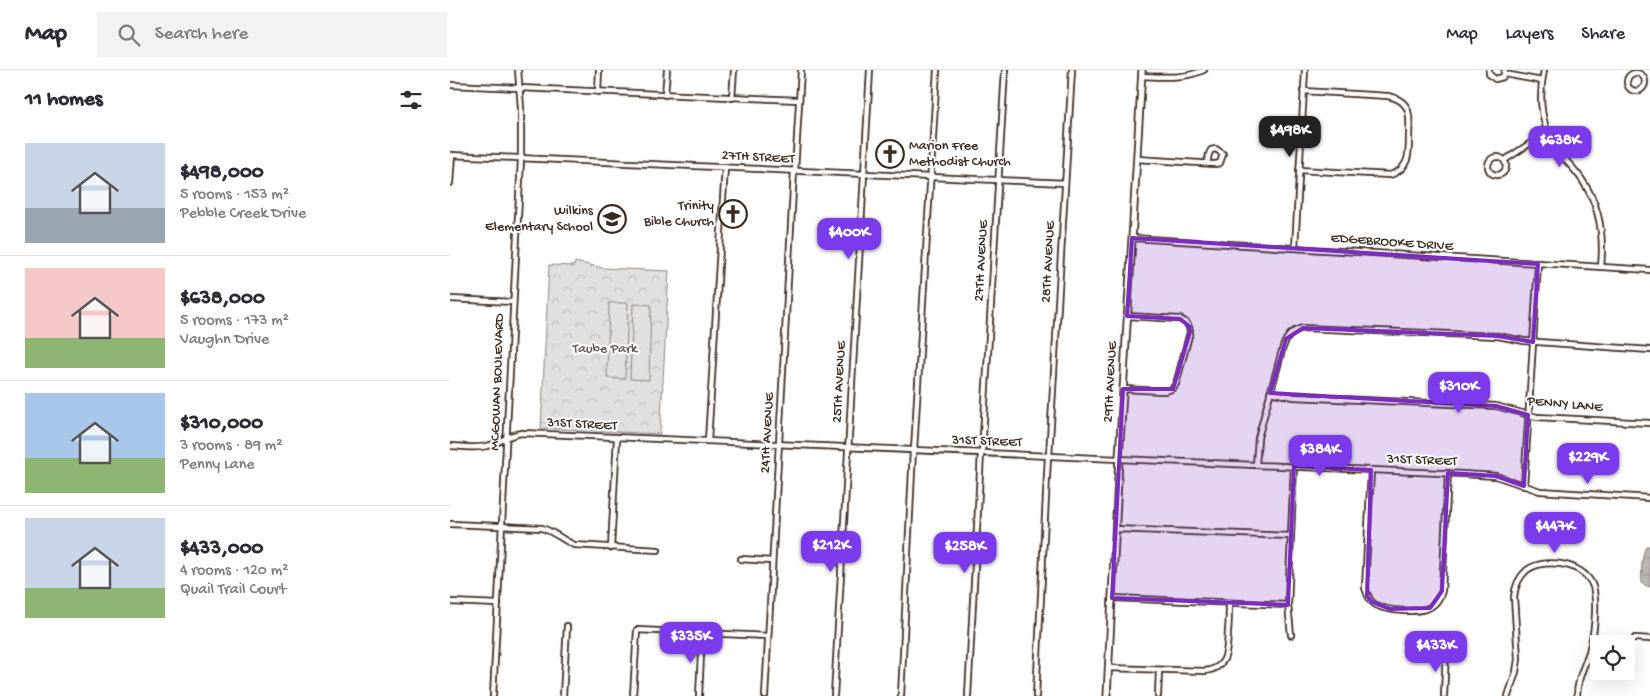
<!DOCTYPE html>
<html lang="en">
<head>
<meta charset="utf-8">
<style>
	body { margin:0; font-family:"Gochi Hand",sans-serif; background:#f2f2f3; color:#2b2b33; height:100vh; display:flex; flex-direction:column; font-size:19px; white-space:nowrap }
	* { box-sizing:border-box; margin:0 }
	p { font-size:16px; color:#7c7c81 }
	.icon { flex:none; width:28px; height:28px; fill:none; stroke:currentColor; stroke-width:2; stroke-linecap:round; stroke-linejoin:round }
	.map { position:relative; flex:1; overflow:hidden }
	.sheet { display:flex; flex-direction:column; background:#fff; width:450px }
	.sheet>* { flex:none }
	.controls { position:absolute; left:1140px; top:565px; display:grid; gap:10px }
	.controls a { display:grid; place-items:center; width:45px; height:45px; border-radius:0px; background:#fff; box-shadow:0 5px 20px #0002; font-size:25px }
	.price { position:absolute; translate:-50% -42px; padding:0 11px; border-radius:10px; background:#7c3aed; color:#fff; font-size:16px; line-height:32px; filter:drop-shadow(0 1px 2px #0008) }
	.price::after { content:''; position:absolute; left:50%; top:30px; width:15px; height:11px; margin-left:-8px; background:inherit; clip-path:polygon(0 0,100% 0,50% 100%) }
	.price.on { background:#222; color:#fff }
	ul { padding:0; list-style:none }
	li { display:flex; align-items:center; gap:15px; height:125px; padding:0 25px }
	li+li { border-top:1px solid #e1e1e2 }
	li span { display:grid; place-items:center; flex:none; width:140px; height:100px; border-radius:0px; color:#555 }
	li>.icon { margin-inline-start:auto }
	span .icon { width:60px; height:60px; fill:#fffc; stroke-width:1 }
	li b { font-size:21px }
	h2 { display:flex; justify-content:space-between; align-items:center; height:60px; padding:0 25px; font-size:21px }
	header { display:flex; align-items:center; gap:30px; box-sizing:border-box; height:70px; padding:0 25px; background:#fff; border-bottom:1px solid #e1e1e2 }
	header strong { font-size:24px }
	nav { display:flex; gap:28px; margin-inline-start:auto; font-size:18px }
	.search { width:350px; height:45px; background:#f2f2f3; display:flex; align-items:center; gap:12px; box-sizing:border-box; padding:0 18px; border-radius:0px; color:#7c7c81; font-size:19px }
	main { display:flex; flex:1; min-height:0 }
	.map>svg:first-child { display:block }
</style>
</head>
<body>
<header>
<strong>Map</strong>
<div class="search"><svg class="icon" aria-label="search" viewBox="0 0 24 24"><circle cx="10" cy="10" r="6"/><path d="M15 15l6 6"/></svg>Search here</div>
<nav><a>Map</a><a>Layers</a><a>Share</a></nav>
</header>
<main>
<section class="sheet">
<h2>11 homes<svg class="icon" aria-label="filters" viewBox="0 0 24 24"><path d="M4 7h16M4 17h16"/><circle cx="9" cy="7" r="2"/><circle cx="15" cy="17" r="2"/></svg></h2>
<ul>
<li><span style="background:linear-gradient(#c9d6e8 65%,#9aa5b1 0)"><svg class="icon" aria-label="home" viewBox="0 0 24 24"><path d="M3 11l9-7 9 7M6 9v11h12V9"/></svg></span><div><b>$498,000</b><p>5 rooms · 153 m²</p><p>Pebble Creek Drive</p></div></li>
<li><span style="background:linear-gradient(#f6c9c9 70%,#8fb573 0)"><svg class="icon" aria-label="home" viewBox="0 0 24 24"><path d="M3 11l9-7 9 7M6 9v11h12V9"/></svg></span><div><b>$638,000</b><p>5 rooms · 173 m²</p><p>Vaughn Drive</p></div></li>
<li><span style="background:linear-gradient(#a9c7e8 65%,#8fb573 0)"><svg class="icon" aria-label="home" viewBox="0 0 24 24"><path d="M3 11l9-7 9 7M6 9v11h12V9"/></svg></span><div><b>$310,000</b><p>3 rooms · 89 m²</p><p>Penny Lane</p></div></li>
<li><span style="background:linear-gradient(#c9d6e8 70%,#8fb573 0)"><svg class="icon" aria-label="home" viewBox="0 0 24 24"><path d="M3 11l9-7 9 7M6 9v11h12V9"/></svg></span><div><b>$433,000</b><p>4 rooms · 120 m²</p><p>Quail Trail Court</p></div></li>
</ul>
</section>
<div class="map">
<svg width="1200" height="626" viewBox="0 0 1200 626">
	<defs>
		<pattern id="park-crowns" width="20" height="18" patternUnits="userSpaceOnUse" patternTransform="scale(1.25)"><rect width="20" height="18" fill="#e2e0de"/><path d="M2 6a3 3 0 1 1 6 0M12 15a3 3 0 1 1 6 0" fill="none" stroke="#c3c0be"/></pattern>
		<pattern id="water-ripples" width="26" height="14" patternUnits="userSpaceOnUse" patternTransform="scale(1.25)"><rect width="26" height="14" fill="#bcb6b3"/><path d="M2 4q2-2 4 0t4 0M15 11q2-2 4 0t4 0" fill="none" stroke="#9a9491"/></pattern>
	</defs>
	<rect width="100%" height="100%" fill="#fff"/>
	<filter id="ink" filterUnits="userSpaceOnUse"><feTurbulence type="fractalNoise" baseFrequency=".02" numOctaves="2"/><feDisplacementMap in="SourceGraphic" scale="10" xChannelSelector="R" yChannelSelector="G"/><feConvolveMatrix kernelMatrix="1 2 1 2 8 2 1 2 1" color-interpolation-filters="sRGB"/></filter>
	<g filter="url(#ink)">
		<polygon fill="url(#park-crowns)" stroke="#8e857e" points="125,192 153,198 219,201 210,364 91,358 99,195 124,196"/>
		<g fill="#e2e0de" stroke="#8e857e">
			<polygon points="159,233 178,233 175,309 157,308"/>
			<polygon points="183,234 201,235 199,310 180,309"/>
		</g>
		<path fill="url(#water-ripples)" stroke="#887e77" d="M1196,476H1200V517L1192,514C1191,500 1191,489 1196,476Z"/>
		<g fill="none" stroke-linecap="round" stroke-linejoin="round">
			<defs>
				<g id="street">
					<polyline points="1039,0 1039,4 1045,9 1053,7 1055,0"/>
					<path d="M1094,0C1088,29 1091,59 1110,83C1118,94 1128,102 1134,113C1151,139 1154,167 1151,197"/>
					<circle cx="1186" cy="12" r="9"/>
					<polyline points="1055,4 1092,11"/>
					<path d="M692,6C712,7 735,9 754,0"/>
					<polyline points="0,15 349,30"/>
					<polyline points="148,22 149,0"/>
					<polyline points="215,25 217,0"/>
					<polyline points="282,28 284,0"/>
					<polyline points="0,85 615,113"/>
					<circle cx="1047" cy="96" r="9"/>
					<polyline points="687,89 765,94 770,93 773,84 766,79 761,80 759,84 757,93"/>
					<polyline points="1055,90 1082,72 1099,65"/>
					<path d="M849,100L940,105C960,99 959,83 959,66C960,46 962,31 938,26L853,21"/>
					<polyline points="345,101 351,0"/>
					<polyline points="0,113 2,85"/>
					<polyline points="682,168 1200,200"/>
					<polyline points="845,178 855,0"/>
					<polyline points="0,229 63,232"/>
					<path d="M673,319L712,321C719,321 722,320 726,314L740,262C739,255 737,252 730,249L677,246"/>
					<polyline points="820,322 844,327 1046,336 1087,347 1200,353"/>
					<polyline points="258,371 275,97"/>
					<path d="M0,376C12,376 26,379 37,376C51,373 56,365 72,363L1013,404L1046,406L1090,421L1200,428"/>
					<polyline points="464,380 487,0"/>
					<polyline points="532,383 555,0"/>
					<polyline points="599,386 622,0"/>
					<path d="M806,395L808,368L833,277C837,267 841,261 853,258L1048,266L1074,271L1200,280"/>
					<path d="M921,400L915,518C917,523 918,528 922,532C932,542 971,544 982,536C988,532 990,527 992,521L998,403"/>
					<polyline points="1074,416 1088,194"/>
					<path d="M0,454L92,458C104,462 113,470 124,475L208,480"/>
					<polyline points="665,459 841,466"/>
					<polyline points="161,478 167,368"/>
					<polyline points="291,489 322,491"/>
					<polyline points="662,528 838,535"/>
					<polyline points="0,532 48,534"/>
					<polyline points="841,565 838,535 844,396"/>
					<polyline points="1185,568 1200,569"/>
					<path d="M658,598L755,601C778,598 777,581 778,561C779,552 779,543 779,533"/>
					<polyline points="43,626 71,89 71,38 68,0"/>
					<polyline points="113,626 117,556"/>
					<polyline points="183,626 187,560 318,566"/>
					<polyline points="249,626 252,563"/>
					<polyline points="315,626 344,101"/>
					<polyline points="384,626 420,0"/>
					<polyline points="451,626 463,380"/>
					<polyline points="518,626 531,383"/>
					<polyline points="586,626 598,386"/>
					<polyline points="708,626 709,600"/>
					<polyline points="994,626 996,581"/>
					<path d="M1058,626L1066,602L1068,589L1064,527C1065,516 1069,507 1077,500C1097,486 1140,494 1144,521C1147,539 1144,565 1139,582C1134,597 1127,610 1127,626"/>
				</g>
				<polyline id="secondary" points="657,626 669,389 692,0"/>
			</defs>
			<use href="#street" stroke="#3b2a1e" stroke-width="8"/>
			<use href="#secondary" stroke="#3b2a1e" stroke-width="9"/>
			<use href="#street" stroke="#fff" stroke-width="4.5"/>
			<use href="#secondary" stroke="#fff" stroke-width="5.5"/>
		</g>
	</g>
	<path fill="#7b2cbf" fill-opacity="0.2" stroke="#7b2cbf" stroke-width="4" stroke-linejoin="round" d="M682,168L1088,194L1083,272L1048,266L853,258L836,269L820,323L1046,336L1078,345L1074,416L1046,406L998,403L992,521L980,538L940,539L922,532L917,526L921,400L844,396L838,535L662,528L673,319H723L740,262L739,256L730,249L677,246Z"/>
	<defs>
		<symbol id="church-ring" viewBox="-11 -11 22 22"><circle r="9.5" fill="#fff" stroke="#3b2a1e" stroke-width="1.5"/><path d="M-1.2-6h2.4v3.5h3.3v2.4h-3.3V6h-2.4V-.1h-3.3v-2.4h3.3Z" fill="#3b2a1e"/></symbol>
		<symbol id="school-ring" viewBox="-11 -11 22 22"><circle r="9.5" fill="#fff" stroke="#3b2a1e" stroke-width="1.5"/><path d="M0-5L7-2L0 1L-7-2ZM-4 1L0 2.5L4 1V4Q0 6-4 4Z" fill="#3b2a1e"/></symbol>
	</defs>
	<g fill-rule="evenodd">
		<use href="#church-ring" x="424" y="68" width="32" height="32"/>
		<use href="#church-ring" x="267" y="128" width="32" height="32"/>
		<use href="#school-ring" x="146" y="133" width="32" height="32"/>
	</g>
	<g text-anchor="middle" dominant-baseline="central" stroke-width="4" stroke-linejoin="round" paint-order="stroke">
		<g font-size="14" fill="#3b2a1e" stroke="#fff" text-anchor="end">
			<text x="459" y="76" text-anchor="start">Marion Free<tspan x="459" dy="16">Methodist Church</tspan></text>
			<text x="264" y="136">Trinity<tspan x="264" dy="16">Bible Church</tspan></text>
			<text x="143" y="141">Wilkins<tspan x="143" dy="16">Elementary School</tspan></text>
		</g>
		<g font-size="14" fill="#3b2a1e" stroke="#fff">
			<text transform="translate(308 88) rotate(3)">27TH STREET</text>
			<text transform="translate(942 173) rotate(4)">EDGEBROOKE DRIVE</text>
			<text transform="translate(532 191) rotate(-87)">27TH AVENUE</text>
			<text transform="translate(599 192) rotate(-87)">28TH AVENUE</text>
			<text transform="translate(48 312) rotate(-88)">MCGOWAN BOULEVARD</text>
			<text transform="translate(390 312) rotate(-87)">25TH AVENUE</text>
			<text transform="translate(661 312) rotate(-87)">29TH AVENUE</text>
			<text transform="translate(1115 335) rotate(5)">PENNY LANE</text>
			<text transform="translate(132 355) rotate(3)">31ST STREET</text>
			<text transform="translate(318 363) rotate(-87)">24TH AVENUE</text>
			<text transform="translate(537 372) rotate(2)">31ST STREET</text>
			<text transform="translate(972 391) rotate(2)">31ST STREET</text>
		</g>
		<g font-size="14" fill="#65584e" stroke="#fff">
			<text x="155" y="279">Taube Park</text>
		</g>
	</g>
</svg>
<div class="controls">
<a><svg class="icon" aria-label="locate" viewBox="0 0 24 24"><circle cx="12" cy="12" r="6"/><path d="M12 2v4M12 18v4M2 12h4M18 12h4"/></svg></a>
</div>
<b class="price on" style="left:840px;top:88px">$498K</b>
<b class="price" style="left:1110px;top:98px">$638K</b>
<b class="price" style="left:399px;top:190px">$400K</b>
<b class="price" style="left:1009px;top:344px">$310K</b>
<b class="price" style="left:870px;top:407px">$384K</b>
<b class="price" style="left:1138px;top:415px">$229K</b>
<b class="price" style="left:1105px;top:484px">$447K</b>
<b class="price" style="left:381px;top:503px">$212K</b>
<b class="price" style="left:515px;top:504px">$258K</b>
<b class="price" style="left:241px;top:594px">$335K</b>
<b class="price" style="left:986px;top:603px">$433K</b>
</div>
</main>
</body>
</html>
